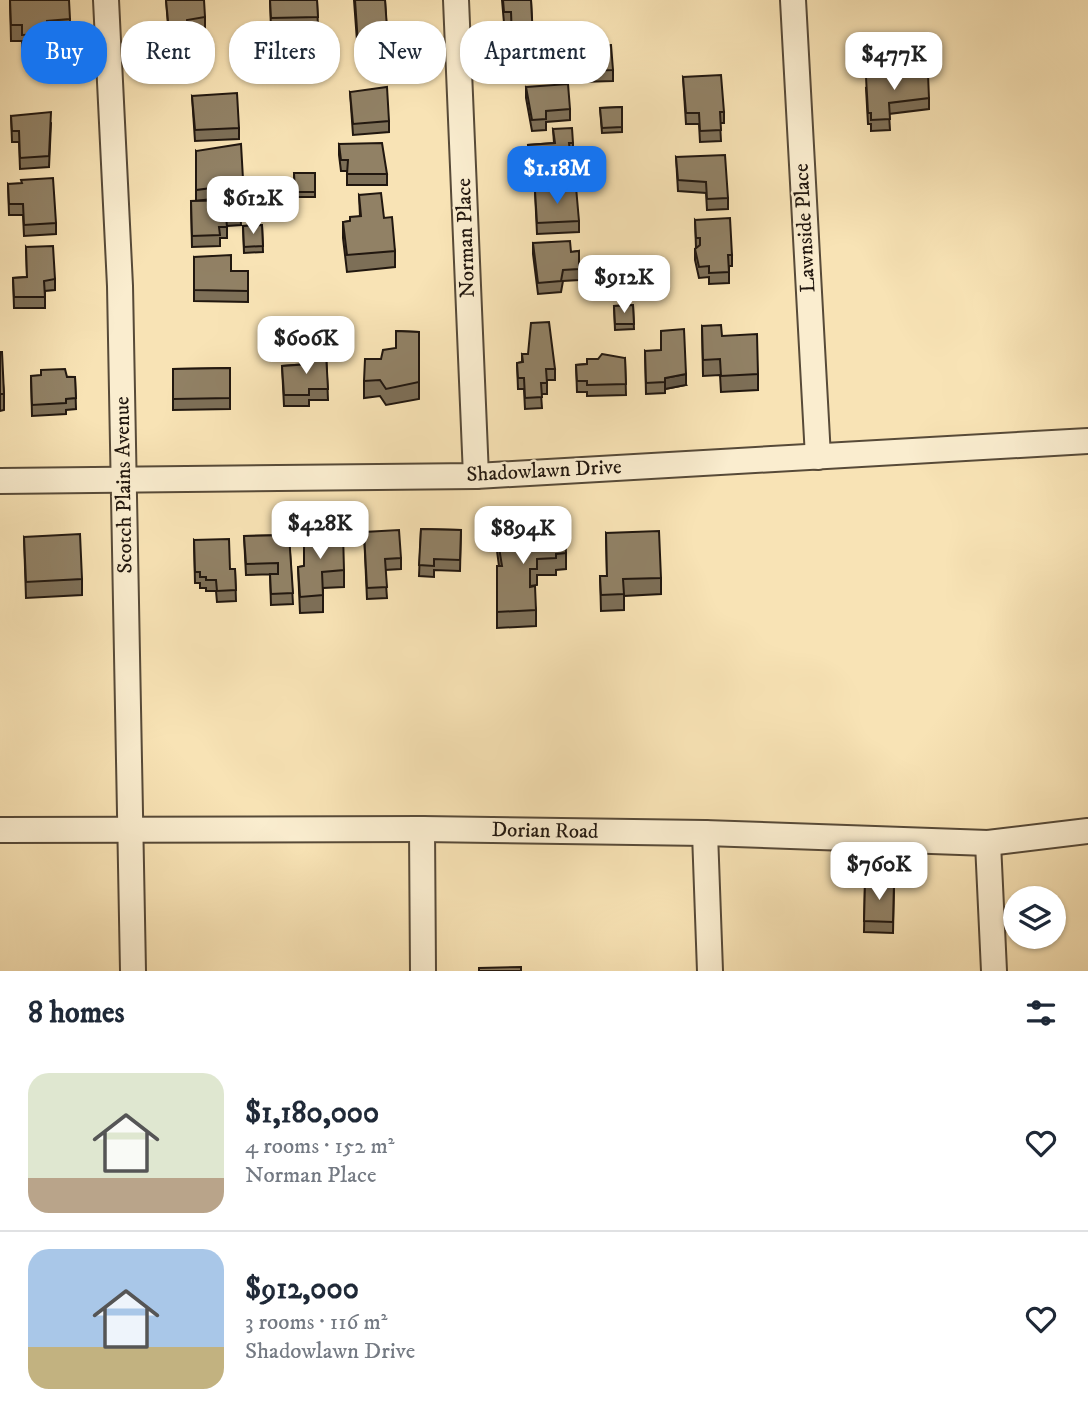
<!DOCTYPE html>
<html lang="en">
<head>
<meta charset="utf-8">
<style>
	body { margin:0; font-family:"IM FELL DW Pica",serif; background:#f2f2f3; color:#1f2937; height:100vh; display:flex; flex-direction:column; font-size:26px; white-space:nowrap }
	* { box-sizing:border-box; margin:0 }
	p { font-size:23px; color:#747a83 }
	.icon { flex:none; width:38px; height:38px; fill:none; stroke:currentColor; stroke-width:2; stroke-linecap:round; stroke-linejoin:round }
	.map { position:relative; height:971px; overflow:hidden }
	.sheet { display:flex; flex-direction:column; background:#fff; flex:1 }
	.sheet>* { flex:none }
	.banner { position:absolute; left:21px; top:21px; width:700px; height:63px; display:flex; gap:14px }
	.buttons { position:absolute; left:1003px; top:886px; display:grid; gap:14px }
	.buttons a { display:grid; place-items:center; width:63px; height:63px; border-radius:50%; background:#fff; box-shadow:0 2px 5px #0004; font-size:35px }
	.price { position:absolute; translate:-50% -60px; padding:0 16px; border-radius:14px; background:#fff; color:#222; font-size:23px; line-height:46px; filter:drop-shadow(0 2px 4px #0008) }
	.price::after { content:''; position:absolute; left:50%; top:42px; width:21px; height:16px; margin-left:-10px; background:inherit; clip-path:polygon(0 0,100% 0,50% 100%) }
	.price.active { background:#1a73e8; color:#fff }
	ul { padding:0; list-style:none }
	li { display:flex; align-items:center; gap:21px; height:175px; padding:0 28px }
	li+li { border-top:2px solid #e0e1e3 }
	li span { display:grid; place-items:center; flex:none; width:196px; height:140px; border-radius:21px; color:#555 }
	li>.icon { margin-inline-start:auto }
	span .icon { width:84px; height:84px; fill:#fffc; stroke-width:1 }
	li b { font-size:30px }
	h2 { display:flex; justify-content:space-between; align-items:center; height:84px; padding:0 28px; font-size:30px }
	.chip { padding:0 24px; border-radius:28px; background:#fff; box-shadow:0 2px 5px #0004; font-size:24px; line-height:63px }
	.chip.active { background:#1a73e8; color:#fff }
	.map>svg:first-child { display:block }
</style>
</head>
<body>
<div class="map">
<svg width="1088" height="971" viewBox="0 0 1088 971">
	<rect width="100%" height="100%" fill="#f8e3b5"/>
	<filter id="stains"><feTurbulence type="fractalNoise" baseFrequency=".00286" numOctaves="4"/><feColorMatrix values="0 0 0 0 .2 0 0 0 0 .09 0 0 0 0 .02 0 0 0 .5 -.17"/></filter>
	<radialGradient id="worn" r=".72"><stop offset=".6" stop-color="#630" stop-opacity="0"/><stop offset="1" stop-color="#630" stop-opacity=".3"/></radialGradient>
	<g fill="none" stroke-linecap="round" stroke-linejoin="round">
		<defs>
			<g id="minor">
				<polyline points="106,0 120,286 133,971"/>
				<polyline points="456,0 476,476"/>
				<polyline points="793,0 818,457"/>
				<polyline points="0,481 476,476 1088,441"/>
				<polyline points="422,829 423,971"/>
				<polyline points="0,830 422,829 705,833 988,843 1088,831"/>
				<polyline points="705,833 710,971"/>
				<polyline points="988,843 994,971"/>
			</g>
		</defs>
		<use href="#minor" stroke="#574a38" stroke-width="28"/>
		<use href="#minor" stroke="#faedcf" stroke-width="24"/>
	</g>
	<g fill="#7d6f57" stroke="#21170f" stroke-width="2">
		<polygon points="10,0 70,19 70,35 48,37 48,50 22,51 22,41 11,41"/>
		<polygon points="166,0 205,17 205,28 188,31 189,63 171,63"/>
		<polygon points="270,0 317,0 318,28 271,30"/>
		<polygon points="354,0 385,0 388,53 358,55"/>
		<polygon points="502,0 531,0 533,48 512,49 511,23 504,23"/>
		<polygon points="579,46 613,70 613,81 580,82"/>
		<polygon points="683,77 724,112 724,123 720,123 721,141 700,142 699,124 686,124"/>
		<polygon points="526,87 570,109 570,120 546,122 546,130 532,131 526,98"/>
		<polygon points="866,88 929,98 929,109 889,114 890,130 871,131 871,124 868,124"/>
		<polygon points="350,92 389,121 389,132 353,135"/>
		<polygon points="192,96 239,128 239,139 195,141"/>
		<polygon points="622,107 622,132 602,133 600,108"/>
		<polygon points="11,116 51,123 49,167 20,169 19,142 12,142"/>
		<polygon points="553,129 573,143 573,154 570,154 572,182 530,183 528,145 554,143"/>
		<polygon points="339,144 387,174 387,185 347,185 347,171 341,171 339,155"/>
		<polygon points="196,151 243,190 227,197 196,201"/>
		<polygon points="676,157 728,198 728,209 707,210 706,193 678,191"/>
		<polygon points="294,173 315,173 315,197 295,197"/>
		<polygon points="8,184 56,223 56,234 24,236 23,215 9,215"/>
		<polygon points="535,191 579,221 579,232 537,234"/>
		<polygon points="359,195 384,218 395,251 395,267 347,272 343,238 343,222 350,221 360,216"/>
		<polygon points="240,200 241,225 227,226 227,238 220,238 220,246 192,247 191,201"/>
		<polygon points="695,220 732,255 732,266 729,266 729,283 709,284 709,277 699,278 695,260 695,249 696,248"/>
		<polygon points="262,225 263,252 244,253 243,226"/>
		<polygon points="533,243 571,252 579,251 579,280 563,281 561,292 538,294 533,254"/>
		<polygon points="26,247 55,279 55,290 45,291 45,308 14,308 13,278 27,277"/>
		<polygon points="194,257 231,271 248,271 248,302 194,301"/>
		<polygon points="662,268 663,291 639,292 638,269"/>
		<polygon points="633,305 634,329 615,330 614,306"/>
		<polygon points="702,326 722,336 758,374 758,390 721,392 720,375 703,376"/>
		<polygon points="396,331 419,332 419,399 386,405 380,396 364,398 364,381 396,348"/>
		<polygon points="645,351 686,385 665,389 665,393 646,394"/>
		<polygon points="0,352 4,394 4,410 0,411"/>
		<polygon points="326,353 328,400 309,400 309,406 284,406 282,366 308,364"/>
		<polygon points="522,354 555,369 555,380 547,380 547,394 541,394 542,408 525,409 524,389 518,389 517,363 522,362"/>
		<polygon points="625,358 626,395 587,396 587,392 577,392 576,365 587,364"/>
		<polygon points="230,368 230,409 173,410 173,369"/>
		<polygon points="31,376 75,377 76,409 66,410 66,414 32,416"/>
		<polygon points="421,529 461,530 460,571 434,570 434,577 419,576"/>
		<polygon points="364,532 401,558 401,569 385,570 387,598 367,599"/>
		<polygon points="606,533 661,578 661,594 624,596 624,610 601,611 600,576 607,576"/>
		<polygon points="289,535 293,604 271,605 270,574 278,574 246,575 244,536"/>
		<polygon points="497,535 566,553 566,569 556,570 556,575 537,575 537,585 530,586 536,610 536,626 497,628 497,566 499,566 497,551"/>
		<polygon points="24,537 82,579 82,595 26,598"/>
		<polygon points="194,540 230,569 235,569 236,601 217,602 216,591 206,591 206,588 200,588 200,583 195,583"/>
		<polygon points="304,566 344,570 344,587 323,588 323,612 300,613 298,567"/>
		<polygon points="865,882 894,883 893,933 864,932"/>
	</g>
	<g fill="#665a47" stroke="#21170f" stroke-width="2">
		<polygon points="243,179 243,190 227,197 227,186"/>
		<polygon points="686,374 686,385 665,389 665,378"/>
	</g>
	<g fill="#918165" stroke="#21170f" stroke-width="2">
		<polygon points="10,0 69,0 70,19 47,21 48,34 22,35 22,25 11,25"/>
		<polygon points="166,0 204,0 205,17 187,20 189,52 171,52"/>
		<polygon points="270,0 317,0 318,17 271,18"/>
		<polygon points="355,0 385,0 388,42 358,44"/>
		<polygon points="503,0 531,0 533,37 512,38 511,12 504,12"/>
		<polygon points="611,45 613,70 580,71 579,46"/>
		<polygon points="928,74 929,98 889,103 890,119 871,120 871,113 868,113 866,77"/>
		<polygon points="721,75 724,112 720,112 721,130 700,131 699,113 686,113 683,77"/>
		<polygon points="568,84 570,109 546,111 546,119 532,120 526,87"/>
		<polygon points="387,87 389,121 353,124 350,92"/>
		<polygon points="237,93 239,128 195,130 192,96"/>
		<polygon points="622,107 622,127 602,128 600,108"/>
		<polygon points="51,112 49,156 20,158 19,131 12,131 11,116"/>
		<polygon points="572,128 573,143 569,143 572,171 530,172 528,145 555,143 553,129"/>
		<polygon points="382,143 387,174 347,174 348,160 341,160 339,144"/>
		<polygon points="241,144 243,179 227,186 196,190 196,151"/>
		<polygon points="725,155 728,198 707,199 706,182 678,180 676,157"/>
		<polygon points="294,173 315,173 315,192 295,192"/>
		<polygon points="53,178 56,223 24,225 23,204 9,204 8,184 22,183 21,180"/>
		<polygon points="576,187 579,221 537,223 535,191"/>
		<polygon points="381,193 384,218 392,217 395,251 347,255 343,222 350,221 350,217 361,216 359,195"/>
		<polygon points="240,200 241,214 226,215 227,227 219,227 220,235 192,236 191,201"/>
		<polygon points="730,218 732,255 728,255 729,272 709,273 709,266 699,267 695,249 700,245 700,238 696,238 695,220"/>
		<polygon points="262,225 263,246 244,247 243,226"/>
		<polygon points="570,241 571,252 579,251 579,269 563,270 561,281 538,283 533,243"/>
		<polygon points="53,246 55,279 44,281 45,297 14,297 13,278 27,277 26,247"/>
		<polygon points="231,255 231,271 248,271 248,291 194,290 194,257"/>
		<polygon points="662,268 663,285 639,287 638,269"/>
		<polygon points="633,305 634,324 615,324 614,306"/>
		<polygon points="549,322 555,369 546,369 547,383 541,383 542,397 525,398 524,378 518,378 517,363 523,362 522,354 528,354 531,323"/>
		<polygon points="721,325 722,336 757,334 758,374 721,376 720,359 703,360 702,326"/>
		<polygon points="684,329 686,374 665,378 665,382 646,383 645,351 661,350 661,331"/>
		<polygon points="396,331 419,332 419,382 386,389 380,380 364,381 365,359 381,359 383,350 396,348"/>
		<polygon points="0,352 2,352 4,394 0,394"/>
		<polygon points="326,353 328,389 309,389 309,395 284,395 282,366 309,364 308,356"/>
		<polygon points="602,354 625,358 626,384 587,385 587,381 577,381 576,365 587,364 587,359 598,359"/>
		<polygon points="230,368 230,398 173,399 173,369"/>
		<polygon points="65,369 67,377 75,377 76,398 66,399 66,403 32,405 31,376 41,375 41,370"/>
		<polygon points="421,529 461,530 460,560 434,559 434,566 419,565"/>
		<polygon points="399,530 401,558 385,559 387,587 367,588 364,532"/>
		<polygon points="507,531 565,531 566,553 556,554 556,558 537,559 537,569 530,569 530,587 535,586 536,610 497,612 497,566 502,566 497,535 507,534"/>
		<polygon points="659,531 661,578 623,579 624,594 601,595 600,576 607,576 606,533"/>
		<polygon points="343,532 344,570 322,572 323,595 300,597 298,567 304,566 304,535"/>
		<polygon points="80,534 82,579 26,582 24,537"/>
		<polygon points="289,535 293,593 271,594 270,574 278,574 278,563 246,564 244,536"/>
		<polygon points="229,539 230,569 235,569 236,590 217,591 216,580 206,580 206,577 200,577 200,572 195,572 194,540"/>
		<polygon points="865,882 894,883 893,922 864,921"/>
		<polygon points="521,967 521,971 479,971 479,968"/>
	</g>
	<g text-anchor="middle" dominant-baseline="central" stroke-width="5" stroke-linejoin="round" paint-order="stroke">
		<g font-size="21" fill="#21170f" stroke="#faedcf">
			<text transform="translate(805 228) rotate(-93)">Lawnside Place</text>
			<text transform="translate(466 238) rotate(-92)">Norman Place</text>
			<text transform="translate(544 471) rotate(-3)">Shadowlawn Drive</text>
			<text transform="translate(124 485) rotate(-91)">Scotch Plains Avenue</text>
			<text transform="translate(545 831) rotate(1)">Dorian Road</text>
		</g>
	</g>
	<rect width="100%" height="100%" filter="url(#stains)"/>
	<rect width="100%" height="100%" fill="url(#worn)"/>
</svg>
<div class="buttons">
<a><svg class="icon" aria-label="layers" viewBox="0 0 24 24"><path d="M12 4l9 5-9 5-9-5zM3 14l9 5 9-5"/></svg></a>
</div>
<b class="price" style="left:894px;top:92px">$477K</b>
<b class="price active" style="left:557px;top:206px">$1.18M</b>
<b class="price" style="left:253px;top:236px">$612K</b>
<b class="price" style="left:624px;top:315px">$912K</b>
<b class="price" style="left:306px;top:376px">$606K</b>
<b class="price" style="left:320px;top:561px">$428K</b>
<b class="price" style="left:523px;top:566px">$894K</b>
<b class="price" style="left:879px;top:902px">$760K</b>
<div class="banner">
<a class="chip active">Buy</a>
<a class="chip">Rent</a>
<a class="chip">Filters</a>
<a class="chip">New</a>
<a class="chip">Apartment</a>
</div>
</div>
<section class="sheet">
<h2>8 homes<svg class="icon" aria-label="filters" viewBox="0 0 24 24"><path d="M4 7h16M4 17h16"/><circle cx="9" cy="7" r="2"/><circle cx="15" cy="17" r="2"/></svg></h2>
<ul>
<li><span style="background:linear-gradient(#dfe7d0 75%,#b9a48a 0)"><svg class="icon" aria-label="home" viewBox="0 0 24 24"><path d="M3 11l9-7 9 7M6 9v11h12V9"/></svg></span><div><b>$1,180,000</b><p>4 rooms · 152 m²</p><p>Norman Place</p></div><svg class="icon" aria-label="heart" viewBox="0 0 24 24"><path d="M12 20l-8-8c-3-5 5-10 8-4 3-6 11-1 8 4z"/></svg></li>
<li><span style="background:linear-gradient(#a9c7e8 70%,#c2b280 0)"><svg class="icon" aria-label="home" viewBox="0 0 24 24"><path d="M3 11l9-7 9 7M6 9v11h12V9"/></svg></span><div><b>$912,000</b><p>3 rooms · 116 m²</p><p>Shadowlawn Drive</p></div><svg class="icon" aria-label="heart" viewBox="0 0 24 24"><path d="M12 20l-8-8c-3-5 5-10 8-4 3-6 11-1 8 4z"/></svg></li>
</ul>
</section>
</body>
</html>
